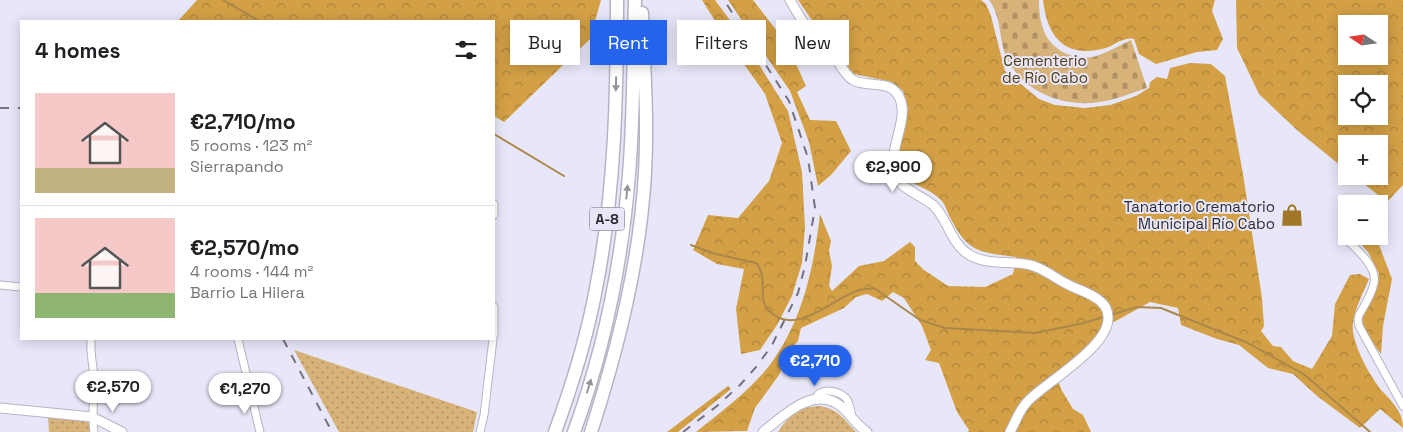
<!DOCTYPE html>
<html lang="en">
<head>
<meta charset="utf-8">
<style>
	body { margin:0; font-family:"Space Grotesk",sans-serif; background:#f2f2f2; color:#202124; height:100vh; display:flex; flex-direction:column; font-size:19px; white-space:nowrap }
	* { box-sizing:border-box; margin:0 }
	p { font-size:16px; color:#757577 }
	.icon { flex:none; width:28px; height:28px; fill:none; stroke:currentColor; stroke-width:2; stroke-linecap:round; stroke-linejoin:round }
	.map { position:relative; flex:1; overflow:hidden }
	.panel { position:absolute; left:20px; top:20px; width:475px; height:320px; display:flex; flex-direction:column; background:#fff; border-radius:0px; box-shadow:0 2px 12px #0003 }
	.panel>* { flex:none }
	.top-card { position:absolute; left:510px; top:20px; width:475px; height:45px; display:flex; gap:10px }
	.needle { width:32px; rotate:283deg }
	.tools { position:absolute; left:1338px; top:15px; display:grid; gap:10px }
	.tools a { display:grid; place-items:center; width:50px; height:50px; border-radius:0px; background:#fff; box-shadow:0 2px 12px #0003; font-size:25px }
	.price { position:absolute; translate:-50% -42px; padding:0 11px; border-radius:18px; background:#fff; color:#222; font-size:16px; line-height:32px; filter:drop-shadow(0 1px 2px #0008) }
	.price::after { content:''; position:absolute; left:50%; top:30px; width:15px; height:11px; margin-left:-8px; background:inherit; clip-path:polygon(0 0,100% 0,50% 100%) }
	.price.active { background:#2563eb; color:#fff }
	ul { padding:0; list-style:none }
	li { display:flex; align-items:center; gap:15px; height:125px; padding:0 15px }
	li+li { border-top:1px solid #e0e0e0 }
	li span { display:grid; place-items:center; flex:none; width:140px; height:100px; border-radius:0px; color:#555 }
	li>.icon { margin-inline-start:auto }
	span .icon { width:60px; height:60px; fill:#fffc; stroke-width:1 }
	li b { font-size:21px }
	h2 { display:flex; justify-content:space-between; align-items:center; height:60px; padding:0 15px; font-size:21px }
	.tag { padding:0 18px; border-radius:0px; background:#fff; box-shadow:0 2px 12px #0003; font-size:18px; line-height:45px }
	.tag.active { background:#2563eb; color:#fff }
	.map>svg:first-child { display:block }
</style>
</head>
<body>
<div class="map">
<svg width="1403" height="432" viewBox="0 0 1403 432">
	<defs>
		<pattern id="grass-dots" width="8" height="8" patternUnits="userSpaceOnUse" patternTransform="scale(1.25)"><rect width="8" height="8" fill="#d7b279"/><path d="M2 2h.1M6 6h.1" fill="none" stroke="#af9164" stroke-width="1.8" stroke-linecap="round"/></pattern>
		<pattern id="forest-crowns" width="20" height="18" patternUnits="userSpaceOnUse" patternTransform="scale(1.25)"><rect width="20" height="18" fill="#d3a046"/><path d="M2 6a3 3 0 1 1 6 0M12 15a3 3 0 1 1 6 0" fill="none" stroke="#ac833b"/></pattern>
		<pattern id="cemetery-stones" width="16" height="16" patternUnits="userSpaceOnUse" patternTransform="scale(1.25)"><rect width="16" height="16" fill="#d7b279"/><path d="M2 7V4a2 2 0 0 1 4 0v3zM10 15v-3a2 2 0 0 1 4 0v3z" fill="#af9164"/></pattern>
	</defs>
	<rect width="100%" height="100%" fill="#e8e7f9"/>
	<g fill="url(#grass-dots)">
		<polygon points="294,350 477,412 473,432 339,432"/>
		<path d="M820,406C838,409 844,419 856,432H778C790,414 798,407 820,406Z"/>
		<polygon points="48,416 88,420 91,432 49,432"/>
	</g>
	<g fill="url(#forest-crowns)" fill-rule="evenodd">
		<polygon points="197,0 601,0 590,39 504,122 494,116 494,21 178,21"/>
		<polygon points="702,0 715,0 738,31 788,111 802,172 805,227 802,263 792,296 777,325 760,350 741,354 736,309 744,269 717,264 693,250 708,215 738,218 769,181 782,143 765,94 727,40"/>
		<polygon points="728,0 753,0 787,44 806,86 797,92 810,120 836,121 851,151 831,175 818,186 809,142 790,91"/>
		<path d="M798,0H981L986,4L991,16L1005,71L1039,99L1055,105L1085,108L1110,105L1136,96L1149,88L1150,82L1157,77L1167,79L1170,68L1190,63L1211,64L1225,76L1243,174L1262,298L1264,326L1261,331L1273,346L1281,347L1293,361L1312,369L1332,336L1335,304L1350,275L1360,274L1369,279C1363,293 1355,308 1353,323C1350,341 1371,379 1383,392C1393,403 1403,412 1403,428L1380,409L1360,428L1317,396L1293,374L1268,368L1239,345L1217,339L1181,325L1178,308L1150,302L1103,328L1075,360L1056,374L1061,389L1073,409L1083,415L1091,432H968L969,430L957,412L939,363L925,360L931,350L922,326L904,298L893,292L882,301L867,294L856,297L844,308L801,328L798,341L789,351L779,375L755,408L747,431L696,432C721,412 753,388 772,362C803,319 814,266 820,214L831,241L829,251L832,266L829,286L832,291L859,266L884,261L910,242L915,247V261L924,270L948,286L985,287L1013,274L1016,257C982,252 969,254 952,221C948,215 946,205 941,200C933,191 912,183 900,177L897,163L908,109L903,91L892,82L854,74L850,70L834,43L818,29Z"/>
		<path d="M1043,0H1215L1212,11L1223,39L1217,50L1197,52L1156,64L1139,54L1134,39C1123,36 1113,47 1102,49C1063,58 1047,35 1043,0Z"/>
		<path d="M1236,0H1403V185L1387,202L1354,176H1379V144H1346V170L1298,131L1259,94L1237,48ZM1346,24H1379V56H1346ZM1346,84H1379V116H1346Z"/>
		<polygon points="1357,236 1370,236 1379,245 1392,279 1383,326 1381,354 1365,333 1361,317 1379,274 1368,252 1359,242"/>
		<polygon points="728,386 731,389 678,432 667,432"/>
	</g>
	<path fill="url(#cemetery-stones)" d="M989,0H1039C1039,10 1040,21 1044,31C1052,52 1078,63 1099,55C1110,51 1120,45 1131,40L1147,88C1131,93 1116,100 1099,102C1062,108 1020,91 1005,54C999,36 1001,16 989,0Z"/>
	<g fill="none" stroke-linecap="round" stroke-linejoin="round">
		<g stroke="#ab874a" stroke-width="2">
			<polyline points="223,0 259,21"/>
			<polyline points="494,134 564,176"/>
			<path d="M691,245L716,254L756,263C769,278 757,298 768,310C796,339 832,298 859,290C864,289 870,289 874,288L920,320L945,328L1035,333L1084,323L1106,316"/>
			<polyline points="1110,315 1137,307 1161,308 1248,343 1305,375 1370,432"/>
		</g>
		<defs>
			<g id="minor">
				<polyline points="494,204 494,215"/>
				<path d="M1343,236C1353,246 1378,266 1374,283C1372,294 1365,305 1359,315L1358,320L1359,326L1403,406"/>
				<polyline points="0,285 21,287"/>
				<polyline points="494,307 494,334"/>
				<path d="M91,339C90,353 93,364 94,377C95,396 91,414 94,432"/>
				<polyline points="238,339 260,432"/>
				<path d="M815,399C820,387 837,390 846,398C850,403 851,411 852,418"/>
				<polyline points="480,432 484,415 493,339"/>
			</g>
			<g id="tertiary">
				<path d="M790,0C795,9 800,18 806,26C814,34 823,41 830,50C838,59 842,73 853,80C867,88 888,79 898,95C911,115 890,146 893,168C895,188 920,194 933,205C948,219 950,242 968,254C986,266 1010,260 1030,265C1044,268 1054,278 1067,284C1078,290 1091,293 1100,301C1105,305 1108,311 1108,317C1110,346 1048,381 1029,400C1020,408 1016,421 1010,432"/>
				<polyline points="0,408 92,417 122,432"/>
				<path d="M763,432C784,415 815,384 842,407C851,415 856,425 867,432"/>
			</g>
			<g id="motorway">
				<path d="M555,432C573,383 588,334 597,283C615,190 617,94 617,0"/>
				<path d="M574,432C604,350 622,261 629,174C634,116 633,58 635,0"/>
				<path d="M591,432C618,348 640,261 645,173C648,119 644,67 642,13"/>
			</g>
		</defs>
		<use href="#minor" stroke="#b5b4c4" stroke-width="9"/>
		<use href="#tertiary" stroke="#b5b4c4" stroke-width="11"/>
		<use href="#motorway" stroke="#b5b4c4" stroke-width="15"/>
		<use href="#minor" stroke="#fff" stroke-width="7"/>
		<use href="#tertiary" stroke="#fff" stroke-width="9"/>
		<use href="#motorway" stroke="#fff" stroke-width="12"/>
		<g stroke="#73727d" stroke-width="2" stroke-dasharray="9 9" stroke-linecap="butt">
			<polyline points="0,108 21,108"/>
			<polyline points="283,339 332,432"/>
			<polyline points="683,432 717,406 740,385 757,366 772,345 798,293 805,266 815,208 808,158 789,101 724,0"/>
		</g>
	</g>
	<defs><path id="oneway-solid" d="M-6-.8H1V-3.2L6.5 0L1 3.2V.8H-6Z" transform="scale(1.25)"/></defs>
	<g fill="#96969a">
		<use href="#oneway-solid" transform="translate(616 84) rotate(91)"/>
		<use href="#oneway-solid" transform="translate(627 192) rotate(-84)"/>
		<use href="#oneway-solid" transform="translate(589 386) rotate(-73)"/>
	</g>
	<defs>
		<symbol id="shop-bare" viewBox="-9 -9 18 18"><path d="M-5-2.5h2.3a2.7 3.5 0 0 1 5.4 0H5L5.5 6h-11ZM-1.5-2.5h3a1.5 2.3 0 0 0-3 0Z" fill="#a17626" stroke="#e8e7f9" stroke-width="2.5" paint-order="stroke"/></symbol>
	</defs>
	<g fill-rule="evenodd">
		<use href="#shop-bare" x="1276" y="199" width="32" height="32"/>
	</g>
	<g text-anchor="middle" dominant-baseline="central" stroke-width="4" stroke-linejoin="round" paint-order="stroke">
		<rect fill="#e8e7f9" stroke="#66656f" stroke-width="1" x="589.5" y="207.5" width="35" height="23" rx="4"/>
		<g font-size="14" font-weight="bold" fill="#2e2d34">
			<text x="607" y="219">A-8</text>
		</g>
		<g font-size="15" fill="#503b15" stroke="#e8e7f9">
			<text x="1045" y="60">Cementerio<tspan x="1045" dy="17">de Río Cabo</tspan></text>
		</g>
		<g font-size="15" fill="#2e2d34" stroke="#e8e7f9" text-anchor="end">
			<text x="1275" y="206">Tanatorio Crematorio<tspan x="1275" dy="17">Municipal Río Cabo</tspan></text>
		</g>
	</g>
</svg>
<div class="tools">
<a><svg class="needle" viewBox="-14 -14 28 28"><path d="M0-13l5 13h-10z" fill="#e53935"/><path d="M0 13l5-13h-10z" fill="#757577"/></svg></a>
<a><svg class="icon" aria-label="locate" viewBox="0 0 24 24"><circle cx="12" cy="12" r="6"/><path d="M12 2v4M12 18v4M2 12h4M18 12h4"/></svg></a>
<a>+</a>
<a>−</a>
</div>
<b class="price" style="left:893px;top:193px">€2,900</b>
<b class="price active" style="left:815px;top:387px">€2,710</b>
<b class="price" style="left:113px;top:413px">€2,570</b>
<b class="price" style="left:245px;top:415px">€1,270</b>
<div class="top-card">
<a class="tag">Buy</a>
<a class="tag active">Rent</a>
<a class="tag">Filters</a>
<a class="tag">New</a>
</div>
<section class="panel">
<h2>4 homes<svg class="icon" aria-label="filters" viewBox="0 0 24 24"><path d="M4 7h16M4 17h16"/><circle cx="9" cy="7" r="2"/><circle cx="15" cy="17" r="2"/></svg></h2>
<ul>
<li><span style="background:linear-gradient(#f6c9c9 75%,#c2b280 0)"><svg class="icon" aria-label="home" viewBox="0 0 24 24"><path d="M3 11l9-7 9 7M6 9v11h12V9"/></svg></span><div><b>€2,710/mo</b><p>5 rooms · 123 m²</p><p>Sierrapando</p></div></li>
<li><span style="background:linear-gradient(#f6c9c9 75%,#8fb573 0)"><svg class="icon" aria-label="home" viewBox="0 0 24 24"><path d="M3 11l9-7 9 7M6 9v11h12V9"/></svg></span><div><b>€2,570/mo</b><p>4 rooms · 144 m²</p><p>Barrio La Hilera</p></div></li>
</ul>
</section>
</div>
</body>
</html>
